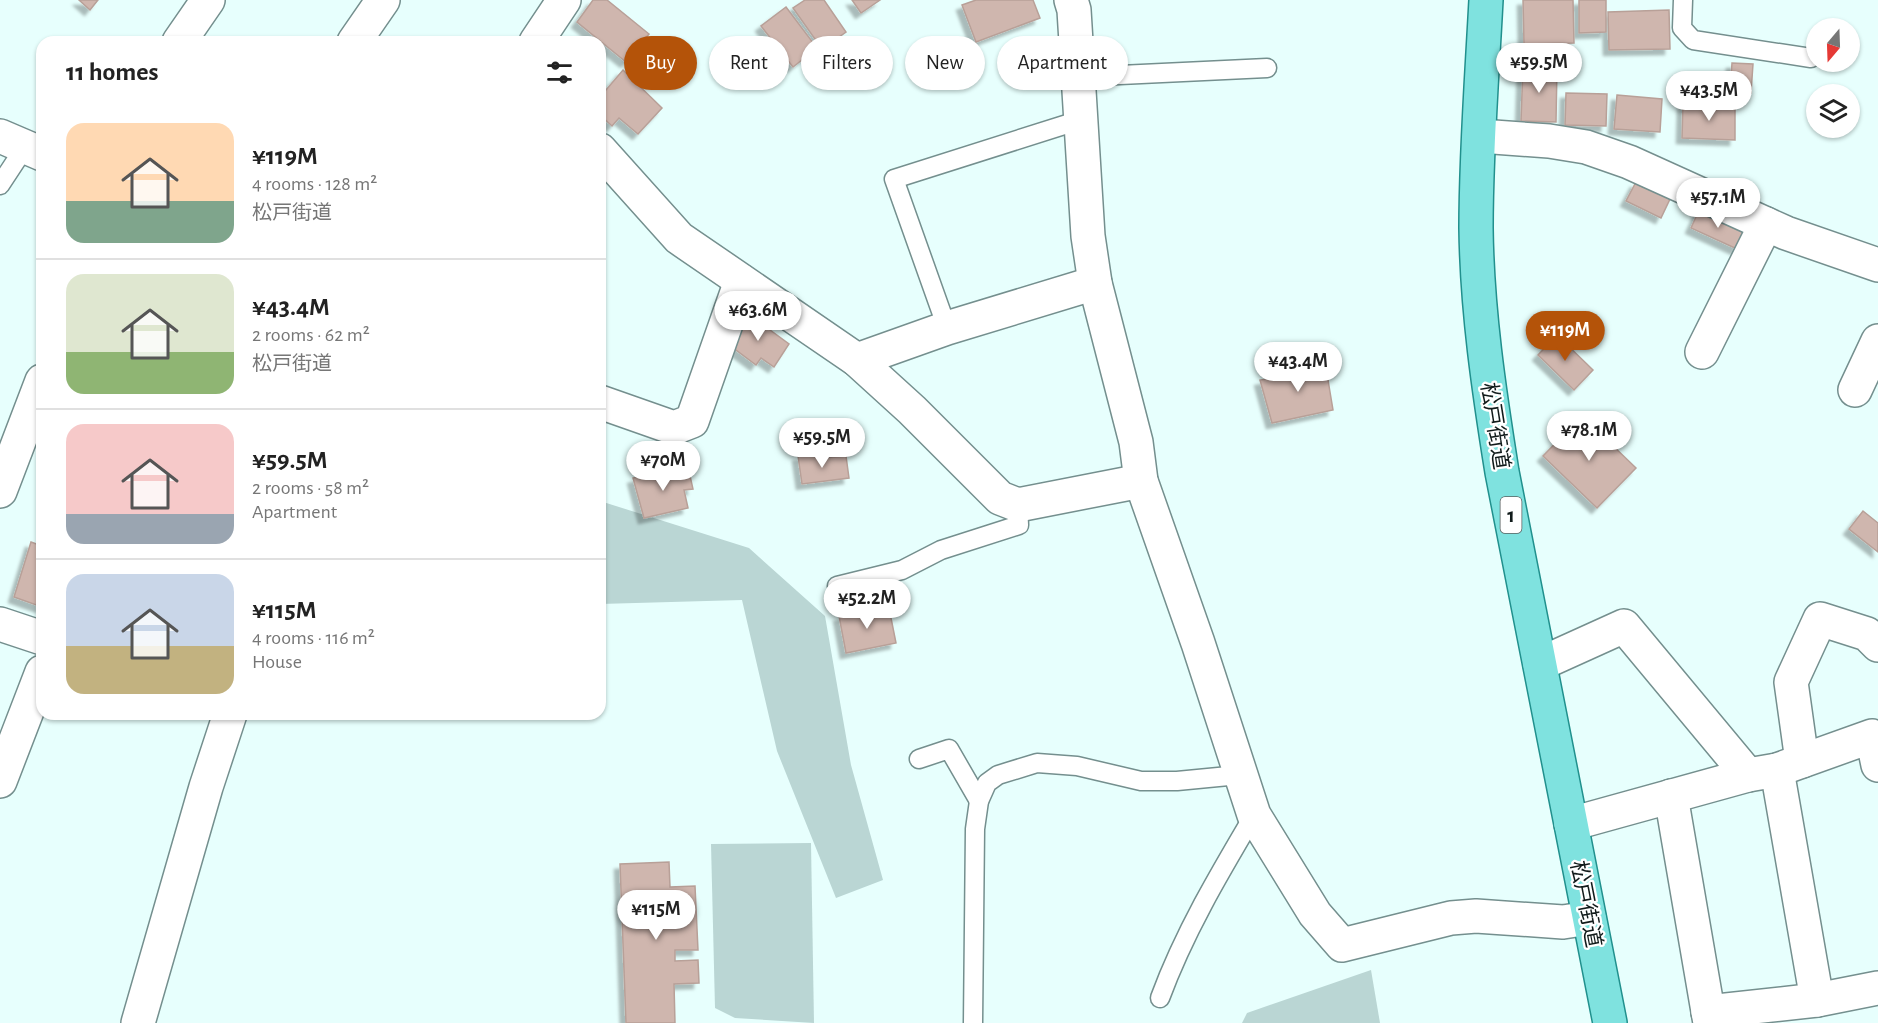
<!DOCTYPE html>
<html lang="en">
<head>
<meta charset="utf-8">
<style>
	body { margin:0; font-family:"Alegreya Sans","Noto Sans JP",sans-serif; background:#f6f6f6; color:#222; height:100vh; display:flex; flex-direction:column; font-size:22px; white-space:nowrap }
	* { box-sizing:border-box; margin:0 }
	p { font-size:20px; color:#767676 }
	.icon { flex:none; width:33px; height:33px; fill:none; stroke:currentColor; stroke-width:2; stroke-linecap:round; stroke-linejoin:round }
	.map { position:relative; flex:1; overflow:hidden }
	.sheet { position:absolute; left:36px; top:36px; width:570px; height:684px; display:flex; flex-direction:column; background:#fff; border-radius:18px; box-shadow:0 2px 4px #0004 }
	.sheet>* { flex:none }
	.guide { position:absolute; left:624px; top:36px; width:570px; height:54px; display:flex; gap:12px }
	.needle { width:39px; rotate:199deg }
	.controls { position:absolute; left:1806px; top:18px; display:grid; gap:12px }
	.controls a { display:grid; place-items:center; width:54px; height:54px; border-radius:50%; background:#fff; box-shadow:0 2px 4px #0004; font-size:30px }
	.price { position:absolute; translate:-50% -51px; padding:0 14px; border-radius:21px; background:#fff; color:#222; font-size:20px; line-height:39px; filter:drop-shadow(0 2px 3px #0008) }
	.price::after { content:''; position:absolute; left:50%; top:36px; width:18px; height:14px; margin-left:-9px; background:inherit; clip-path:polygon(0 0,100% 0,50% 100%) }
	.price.selected { background:#b45309; color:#fff }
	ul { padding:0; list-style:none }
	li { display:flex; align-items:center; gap:18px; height:150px; padding:0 30px }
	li+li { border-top:2px solid #e0e0e0 }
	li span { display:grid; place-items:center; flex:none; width:168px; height:120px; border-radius:18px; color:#555 }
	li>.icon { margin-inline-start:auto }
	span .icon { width:72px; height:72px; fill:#fffc; stroke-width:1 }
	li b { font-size:26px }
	h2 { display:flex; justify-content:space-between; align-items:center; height:72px; padding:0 30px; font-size:26px }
	.pill { padding:0 21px; border-radius:27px; background:#fff; box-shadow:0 2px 4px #0004; font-size:21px; line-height:54px }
	.pill.selected { background:#b45309; color:#fff }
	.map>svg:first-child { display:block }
</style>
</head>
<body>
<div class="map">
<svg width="1878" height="1023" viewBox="0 0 1878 1023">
	<defs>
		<filter id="shadow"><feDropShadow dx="-5.5" dy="5.5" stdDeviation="1.5" flood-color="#0004"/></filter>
	</defs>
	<rect width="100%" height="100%" fill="#e7fffd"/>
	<g fill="#bad6d4">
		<polygon points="600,501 749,548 825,616 851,765 883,880 836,898 777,751 742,600 600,604"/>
		<polygon points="811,843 814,1023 735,1018 715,1008 711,844"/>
		<polygon points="1371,970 1380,1023 1242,1023 1247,1013"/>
	</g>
	<g fill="#cfb6ae" stroke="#b8a098" stroke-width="1.5" filter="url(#shadow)">
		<polygon points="79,0 98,0 90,10"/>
		<polygon points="593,0 607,0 649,34 626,62 577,22"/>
		<polygon points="805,0 824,0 846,32 822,49 793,8"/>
		<polygon points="852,0 880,0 861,13"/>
		<polygon points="976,0 1033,0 1040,18 976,42 962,5"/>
		<polygon points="1523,0 1573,0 1574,43 1524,44"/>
		<polygon points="1579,0 1606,0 1606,32 1579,33"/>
		<polygon points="786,7 817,48 793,67 761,26"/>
		<polygon points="1669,10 1670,49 1609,50 1608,12"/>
		<polygon points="1732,63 1753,64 1751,93 1730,92"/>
		<polygon points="1523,66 1557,68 1556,122 1521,121"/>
		<polygon points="623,70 662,108 638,134 619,118 612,126 600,115 600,97"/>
		<polygon points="1566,93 1607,94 1606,126 1565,125"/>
		<polygon points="1617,95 1662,99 1660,132 1614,129"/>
		<polygon points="1683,104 1735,106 1735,140 1682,138"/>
		<polygon points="1636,182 1670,199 1661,218 1626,201"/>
		<polygon points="1700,208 1746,230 1737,249 1691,228"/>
		<polygon points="747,313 789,344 774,367 761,358 756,365 728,344"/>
		<polygon points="1557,335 1593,370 1574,390 1538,355"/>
		<polygon points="1325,362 1333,410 1272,423 1260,380 1280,377 1284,372"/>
		<polygon points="1582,416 1636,468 1597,508 1543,456"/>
		<polygon points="822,454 823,458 846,456 849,478 802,484 798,456"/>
		<polygon points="688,467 693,489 684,490 688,508 644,518 633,478"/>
		<polygon points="1863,511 1878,523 1878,552 1849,529"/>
		<polygon points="31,542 42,546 42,607 14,597"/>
		<polygon points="889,608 896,643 846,653 839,616"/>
		<polygon points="669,862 670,887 695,886 698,950 675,950 675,961 698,960 699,983 674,984 675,1023 626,1023 620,864"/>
	</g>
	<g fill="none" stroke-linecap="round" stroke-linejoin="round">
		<defs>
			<g id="lane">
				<polyline points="1683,0 1682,28 1693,40 1811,58"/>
				<polyline points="1078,77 1267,68"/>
				<polyline points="0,185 25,147"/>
				<polyline points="947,328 894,179 1080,120"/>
				<polyline points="837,586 902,570 941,550 1019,525 1018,505"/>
				<polyline points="919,759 949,749 979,801"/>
				<path d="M1160,998C1184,933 1219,874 1254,815"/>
				<polyline points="973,1023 975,829 979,801 987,783 998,775 1037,763 1077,766 1141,781 1177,781 1239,775"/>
			</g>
			<g id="street">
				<polyline points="1071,0 1074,10 1088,236 1095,283 1136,442 1141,481 1198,643 1254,815 1315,914 1342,945 1451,918 1476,916 1563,922 1589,918"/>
				<polyline points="179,42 208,0"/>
				<polyline points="354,42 383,0"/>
				<polyline points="536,42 564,0"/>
				<polyline points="0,136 42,154"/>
				<polyline points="1480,136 1549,141 1586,147 1629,162 1786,233 1878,265"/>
				<polyline points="600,150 679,238 857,360 912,410 1000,498 1018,505 1141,481"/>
				<polyline points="1702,352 1766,224"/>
				<polyline points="857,360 947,328 1095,283"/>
				<polyline points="1855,390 1878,341"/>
				<polyline points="600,402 674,428 692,421 741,281"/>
				<polyline points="0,491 42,381"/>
				<polyline points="0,624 42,638"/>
				<polyline points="1540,664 1624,626 1748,775"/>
				<polyline points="1802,761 1791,682 1820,619 1867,634 1878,645"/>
				<polyline points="1777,770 1817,1000"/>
				<polyline points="0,781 42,672"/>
				<polyline points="1671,796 1710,1023"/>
				<polyline points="1571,824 1748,775 1777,770 1872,736 1878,765"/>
				<polyline points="1708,1012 1817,1000 1878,988"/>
				<polyline points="138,1023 206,787 230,714"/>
			</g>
			<path id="primary" d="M1486,0C1482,76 1476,152 1476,228C1477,310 1489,391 1502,472L1610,1023"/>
		</defs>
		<use href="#lane" stroke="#748f8e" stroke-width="21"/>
		<use href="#street" stroke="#748f8e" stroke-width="36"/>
		<use href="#primary" stroke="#21908d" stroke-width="36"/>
		<use href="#lane" stroke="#fff" stroke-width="18"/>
		<use href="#street" stroke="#fff" stroke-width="33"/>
		<use href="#primary" stroke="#7fe2df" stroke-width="33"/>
	</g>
	<g text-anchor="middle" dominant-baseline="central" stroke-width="4.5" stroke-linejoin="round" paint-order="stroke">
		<rect fill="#fff" stroke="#585f5f" stroke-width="1.5" x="1500.5" y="497" width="21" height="36" rx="4.5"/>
		<g font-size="21" font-weight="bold" fill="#111b1b">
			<text x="1511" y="515">1</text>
		</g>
		<g font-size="22" fill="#111b1b" stroke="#fff">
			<text transform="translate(1495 426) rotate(81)">松戸街道</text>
			<text transform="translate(1586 904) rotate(79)">松戸街道</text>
		</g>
	</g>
</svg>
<div class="controls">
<a><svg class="needle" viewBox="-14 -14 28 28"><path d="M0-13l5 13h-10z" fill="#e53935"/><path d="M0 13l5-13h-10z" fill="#767676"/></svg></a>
<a><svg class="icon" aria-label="layers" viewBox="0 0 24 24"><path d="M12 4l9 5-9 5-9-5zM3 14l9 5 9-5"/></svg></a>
</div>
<b class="price" style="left:1539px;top:94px">¥59.5M</b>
<b class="price" style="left:1709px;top:122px">¥43.5M</b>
<b class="price" style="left:1718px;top:229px">¥57.1M</b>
<b class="price" style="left:758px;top:342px">¥63.6M</b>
<b class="price selected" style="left:1565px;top:362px">¥119M</b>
<b class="price" style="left:1298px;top:393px">¥43.4M</b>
<b class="price" style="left:1589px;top:462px">¥78.1M</b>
<b class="price" style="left:822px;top:469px">¥59.5M</b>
<b class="price" style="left:663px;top:492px">¥70M</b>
<b class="price" style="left:867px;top:630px">¥52.2M</b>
<b class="price" style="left:656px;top:941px">¥115M</b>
<div class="guide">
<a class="pill selected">Buy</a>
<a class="pill">Rent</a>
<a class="pill">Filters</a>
<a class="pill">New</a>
<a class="pill">Apartment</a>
</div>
<section class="sheet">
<h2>11 homes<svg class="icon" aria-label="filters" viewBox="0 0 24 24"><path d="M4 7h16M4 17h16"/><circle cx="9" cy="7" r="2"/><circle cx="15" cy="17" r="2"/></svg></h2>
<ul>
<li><span style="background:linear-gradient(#ffd9b3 65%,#7fa58c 0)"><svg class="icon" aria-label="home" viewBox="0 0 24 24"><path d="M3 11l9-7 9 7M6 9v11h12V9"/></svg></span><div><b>¥119M</b><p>4 rooms · 128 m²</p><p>松戸街道</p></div></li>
<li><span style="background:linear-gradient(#dfe7d0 65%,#8fb573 0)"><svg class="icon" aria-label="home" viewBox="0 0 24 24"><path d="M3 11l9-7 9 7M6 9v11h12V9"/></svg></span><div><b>¥43.4M</b><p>2 rooms · 62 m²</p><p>松戸街道</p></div></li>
<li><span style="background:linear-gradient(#f6c9c9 75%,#9aa5b1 0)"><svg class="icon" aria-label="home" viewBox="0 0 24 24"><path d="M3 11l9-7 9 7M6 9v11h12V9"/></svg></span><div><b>¥59.5M</b><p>2 rooms · 58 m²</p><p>Apartment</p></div></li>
<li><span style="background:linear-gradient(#c9d6e8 60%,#c2b280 0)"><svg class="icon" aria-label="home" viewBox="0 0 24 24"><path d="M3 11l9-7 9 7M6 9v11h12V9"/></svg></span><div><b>¥115M</b><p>4 rooms · 116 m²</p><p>House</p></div></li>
</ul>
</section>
</div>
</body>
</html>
